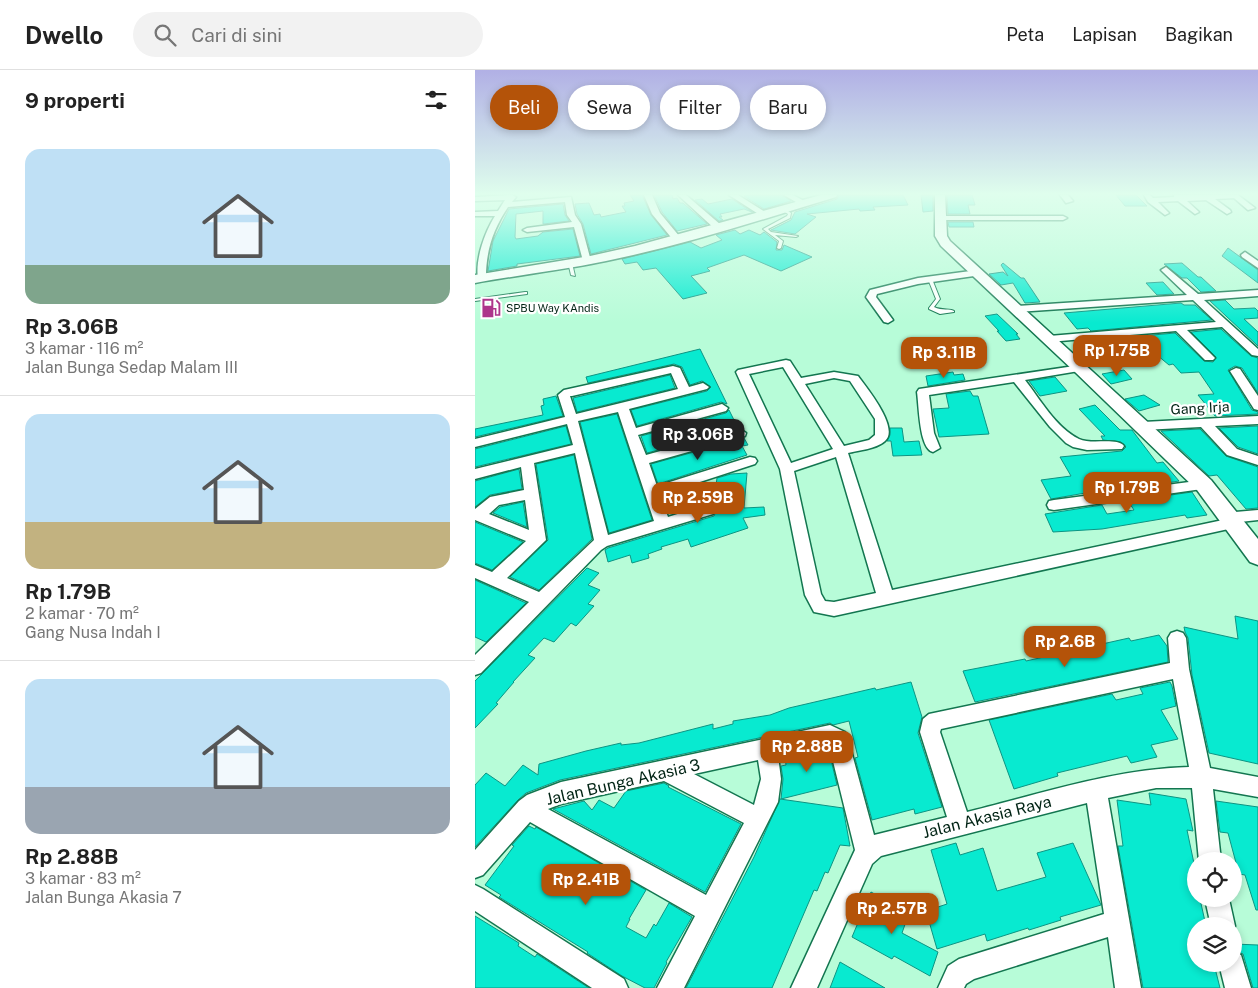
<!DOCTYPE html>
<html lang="id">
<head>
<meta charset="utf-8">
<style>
	body { margin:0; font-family:"Public Sans",sans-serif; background:#f2f2f2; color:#222; height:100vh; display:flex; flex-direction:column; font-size:19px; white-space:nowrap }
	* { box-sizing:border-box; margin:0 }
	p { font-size:16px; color:#767676 }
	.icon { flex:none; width:28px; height:28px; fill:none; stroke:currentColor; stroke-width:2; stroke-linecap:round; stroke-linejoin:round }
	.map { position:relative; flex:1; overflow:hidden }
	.side { display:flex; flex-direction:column; background:#fff; width:475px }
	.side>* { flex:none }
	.top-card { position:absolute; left:15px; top:15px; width:475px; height:45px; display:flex; gap:10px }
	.fabs { position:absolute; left:712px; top:782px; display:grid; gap:10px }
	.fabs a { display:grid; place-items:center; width:55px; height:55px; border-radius:50%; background:#fff; box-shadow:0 2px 8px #0003; font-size:25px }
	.price { position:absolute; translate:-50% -42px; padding:0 11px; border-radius:10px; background:#b45309; color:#fff; font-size:16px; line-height:32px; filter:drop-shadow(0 1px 2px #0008) }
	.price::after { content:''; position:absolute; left:50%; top:30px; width:15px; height:11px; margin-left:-8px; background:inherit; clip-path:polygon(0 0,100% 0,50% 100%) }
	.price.on { background:#222; color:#fff }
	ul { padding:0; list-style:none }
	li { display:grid; align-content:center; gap:10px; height:265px; padding:0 25px }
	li+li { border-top:1px solid #e0e0e0 }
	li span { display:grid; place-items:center; height:155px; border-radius:15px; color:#555 }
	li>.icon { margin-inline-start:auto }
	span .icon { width:90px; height:90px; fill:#fffc; stroke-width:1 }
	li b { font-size:21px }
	h2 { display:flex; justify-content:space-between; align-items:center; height:60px; padding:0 25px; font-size:21px }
	.pill { padding:0 18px; border-radius:22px; background:#fff; box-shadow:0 2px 8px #0003; font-size:18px; line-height:45px }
	.pill.on { background:#b45309; color:#fff }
	header { display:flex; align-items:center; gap:30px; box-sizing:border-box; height:70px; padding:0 25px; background:#fff; border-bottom:1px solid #e0e0e0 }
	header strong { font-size:24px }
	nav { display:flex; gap:28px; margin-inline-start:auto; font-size:18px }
	.search { width:350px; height:45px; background:#f2f2f2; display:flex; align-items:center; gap:12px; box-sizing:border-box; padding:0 18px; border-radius:28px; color:#767676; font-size:19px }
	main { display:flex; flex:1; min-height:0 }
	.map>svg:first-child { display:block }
</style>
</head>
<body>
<header>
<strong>Dwello</strong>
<div class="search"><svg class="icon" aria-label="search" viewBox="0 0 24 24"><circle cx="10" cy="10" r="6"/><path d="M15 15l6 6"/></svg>Cari di sini</div>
<nav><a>Peta</a><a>Lapisan</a><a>Bagikan</a></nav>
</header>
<main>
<section class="side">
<h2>9 properti<svg class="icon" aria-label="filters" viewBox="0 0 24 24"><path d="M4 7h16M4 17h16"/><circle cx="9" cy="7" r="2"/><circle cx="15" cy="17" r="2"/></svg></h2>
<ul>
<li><span style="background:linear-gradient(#bfe0f5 75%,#7fa58c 0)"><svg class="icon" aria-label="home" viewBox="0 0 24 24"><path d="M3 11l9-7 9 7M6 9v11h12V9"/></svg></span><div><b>Rp 3.06B</b><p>3 kamar · 116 m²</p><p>Jalan Bunga Sedap Malam III</p></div></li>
<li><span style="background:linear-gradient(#bfe0f5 70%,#c2b280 0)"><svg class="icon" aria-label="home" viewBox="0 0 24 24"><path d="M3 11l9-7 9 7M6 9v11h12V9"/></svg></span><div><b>Rp 1.79B</b><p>2 kamar · 70 m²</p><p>Gang Nusa Indah I</p></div></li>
<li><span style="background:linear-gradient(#bfe0f5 70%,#9aa5b1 0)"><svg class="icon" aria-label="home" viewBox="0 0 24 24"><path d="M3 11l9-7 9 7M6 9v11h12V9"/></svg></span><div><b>Rp 2.88B</b><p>3 kamar · 83 m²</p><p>Jalan Bunga Akasia 7</p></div></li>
</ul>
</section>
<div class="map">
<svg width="783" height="918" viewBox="0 0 783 918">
	<rect width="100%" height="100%" fill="#b7fcd8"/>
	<g fill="#08ead0" stroke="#0d9483">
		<polygon points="155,125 167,125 176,145 192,165 116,184 108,154 102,144 100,134 114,133 119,145 125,144 126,147 151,142 147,136 150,136 149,133 159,131"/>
		<polygon points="179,125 197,125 198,129 202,128 205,133 208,133 232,154 202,161 187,142"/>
		<polygon points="275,125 307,125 316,131 289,139 269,126"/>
		<polygon points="364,125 428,125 433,135 398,137 400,140 385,141 384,139 332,144 341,147 320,164 296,160 316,150 320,142 362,129"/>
		<polygon points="446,125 458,125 458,141 448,142"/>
		<polygon points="472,125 497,125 500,135 493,135 495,144 473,144"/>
		<polygon points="641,125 661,125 672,136 650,136"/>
		<polygon points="227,129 233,134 257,129 277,142 269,139 245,144 247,147 244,147 248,150 244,151 220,130"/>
		<polygon points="88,134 90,145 94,151 68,154 68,141 41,144 40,167 41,169 63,166 68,162 98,159 105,186 42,194 42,196 13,201 18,171 34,139"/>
		<polygon points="473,152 498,152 499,157 474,157"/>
		<polygon points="260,160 265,164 274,160 285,165 289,162 302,172 301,180 307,180 309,175 337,187 306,201 269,185 232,198 235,201 216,206 232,223 208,229 181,198 168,200 162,192 150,194 147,189 215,172 226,178 247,170 241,165"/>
		<polygon points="753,178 783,200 783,213 747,186"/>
		<polygon points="528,193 546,208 549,208 565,232 550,233 538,213 526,215 514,204 528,202 533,206 526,195"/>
		<polygon points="707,193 723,207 726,207 741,221 726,222 712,208 707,208 689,194"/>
		<polygon points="688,212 699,224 682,225 671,213"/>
		<polygon points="750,230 759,239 780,238 783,241 783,248 769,249 783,262 783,276 735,231"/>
		<polygon points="706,233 709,235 720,235 737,250 616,261 613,258 602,259 589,243"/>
		<polygon points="522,244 543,264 541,264 545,269 531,271 522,261 524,261 510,246"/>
		<polygon points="746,259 776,286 783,288 783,323 767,298 760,296 753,300 777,340 783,342 783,344 740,346 723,325 739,324 724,302 706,303 698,294 694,295 682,285 636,289 623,270 700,263 729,291 738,292 741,287 716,262"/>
		<polygon points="225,279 252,334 246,332 162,356 156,340 232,321 236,317 227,311 215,315 207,297 199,294 113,313 111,307"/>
		<polygon points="649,300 657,309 636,314 627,304"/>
		<polygon points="478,302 479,305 488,304 490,310 453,316 451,306"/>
		<polygon points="195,305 200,318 102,342 98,328"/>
		<polygon points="580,307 592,321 565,326 554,311"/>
		<polygon points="495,321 498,326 503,326 514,364 464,367 458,339 474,338 471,324"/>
		<polygon points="669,325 685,335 664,341 650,329"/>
		<polygon points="81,326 88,346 0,367 0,359 68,345 66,336 69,335 68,329"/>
		<polygon points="620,335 645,360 657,360 682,393 688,392 704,411 679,415 673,407 650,410 656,418 640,420 639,418 576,429 566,410 596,406 585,387 647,381 651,377 646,372 628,370 626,366 630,366 604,339"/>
		<polygon points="254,340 263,358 172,383 166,366 251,343"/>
		<polygon points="142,344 177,450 134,463 105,352"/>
		<polygon points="91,356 96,374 0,397 0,379"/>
		<polygon points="783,356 783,384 763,377 744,358"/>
		<polygon points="415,358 427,358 429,372 444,371 447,385 418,386 416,371 412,371 415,365"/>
		<polygon points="725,359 751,386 783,397 783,438 771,439 742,405 734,406 686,361"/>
		<polygon points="269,368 273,375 267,376 272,385 183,414 176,394"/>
		<polygon points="99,385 117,469 64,520 35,507 73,470 61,394"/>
		<polygon points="44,399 47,419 15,425 0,437 0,411"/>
		<polygon points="272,403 269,438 289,437 290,445 268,448 273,458 216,477 213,469 186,477 187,479 173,484 174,488 157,493 155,485 133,492 130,480 133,478 239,446 246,430 241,415 242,408 256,404"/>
		<polygon points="717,422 732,445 712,448 710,445 627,459 578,462 570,444 627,435 632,444 659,440 653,431"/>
		<polygon points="48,432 52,457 18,443 25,437"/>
		<polygon points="0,452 48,472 17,500 0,493"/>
		<polygon points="112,498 124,503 113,515 125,520 113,534 119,536 101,556 96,553 79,572 69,568 53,585 60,588 38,612 39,612 21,633 23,634 0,658 0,611"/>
		<polygon points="0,510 51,533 11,572 0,567"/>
		<polygon points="760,546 783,551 783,694 734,683 717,605 713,568 710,562 709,557 763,569"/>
		<polygon points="684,565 692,576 693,592 500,632 488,601 550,589 551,591 654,568 656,571"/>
		<polygon points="436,612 447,647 443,663 467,737 440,744 439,739 397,750 380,688 383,687 374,651 358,655 355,653 85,710 51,723 43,730 0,777 0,715 11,703 30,716 48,695 63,705 64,694 111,681 146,673 146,675 164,673 238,654 238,659 258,654 258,651 295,645 314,638 400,618 401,620"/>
		<polygon points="695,612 697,616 701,636 686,640 703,669 676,675 682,687 656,693 652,686 582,703 583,706 539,719 514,650 637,624 641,630 668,624 665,618"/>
		<polygon points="353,677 362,715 306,729 308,709 306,696 311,695 310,686"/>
		<polygon points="189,713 194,716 193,717 266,754 230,822 78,739 109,731 117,740 124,730 139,738 151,721"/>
		<polygon points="674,723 711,729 718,761 712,760 721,803 721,829 725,829 731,856 721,856 721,894 739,894 745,918 668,918 643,776 648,776 642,730 676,735"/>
		<polygon points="305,729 368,738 375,776 365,775 353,803 350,802 342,821 339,820 297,918 211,918 279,787"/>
		<polygon points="741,731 783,737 783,840 781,840 770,805 764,804 753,763 745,762"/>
		<polygon points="54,756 60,759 61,757 171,820 154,849 155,849 151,857 171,868 179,854 181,856 194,833 217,847 191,892 192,893 179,918 170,918 147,906 112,883 113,882 24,827 26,825 10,815 39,776 37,775"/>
		<polygon points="481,773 485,785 508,778 522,821 571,807 562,783 598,773 626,835 585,847 586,850 554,860 553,858 512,871 510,864 462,879 451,841 472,834 456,780"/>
		<polygon points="396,822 434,843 427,863 463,882 455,906 419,886 417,889 377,867"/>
		<polygon points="0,846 44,873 43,876 60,887 62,884 114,918 0,918"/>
		<polygon points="759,874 783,875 783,918 778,918 768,884 759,880"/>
		<polygon points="365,892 410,918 355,918"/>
	</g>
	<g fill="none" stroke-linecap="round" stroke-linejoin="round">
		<defs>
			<g id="lane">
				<polygon points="308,139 310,139 316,143 315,148 293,159 296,162 323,166 321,167 300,165 308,171 306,178 304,179 302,178 304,171 288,159 312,146 313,144 308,141"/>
				<polygon points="93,192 97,193 100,206 96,205"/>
				<path d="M453,208L457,209L465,229L459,237C467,241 475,238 479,241V242L465,244L454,239V238L461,229L453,209Z"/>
				<polygon points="50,222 52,222 52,224 0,231 0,229"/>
			</g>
			<g id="street">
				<path d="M37,125L41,127L37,132L96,127L100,145L106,154L116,191L115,193L112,194L108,191L99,157L52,162L48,160L52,158L97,152L92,145L90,132L33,137C18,159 11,181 11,207L6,210L3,209C0,189 10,162 20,146H0V142L23,141L30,130L0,131V127Z"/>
				<polygon points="169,125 177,125 185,143 205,167 205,171 199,171 177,144"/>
				<polygon points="203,125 211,125 246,155 246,159 240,159"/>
				<polygon points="254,125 263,125 295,145 288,147"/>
				<polygon points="309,125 318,125 333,133 326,135"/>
				<polygon points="585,125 593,125 598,131 591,133"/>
				<polygon points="669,125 675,125 678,128 699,127 699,125 763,125 780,138 773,140 759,128 740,129 755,140 756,142 752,144 731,130 712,131 724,142 720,144 703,131 683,132 694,143 690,145 673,132"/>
				<polygon points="464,146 588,146 592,148 588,150 464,150"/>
				<polygon points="770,182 783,191 783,198 767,187 766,185"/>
				<polygon points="691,197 723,224 783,220 783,226 729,230 783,279 783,286 777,285 747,257 712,260 740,288 738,290 730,290 701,261 574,272 569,269 574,266 741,252 718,230 542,242 537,239 542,236 712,225 688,202 686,200"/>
				<polygon points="503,200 508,203 506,205 443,214 402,224 401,227 418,250 413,253 409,252 391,227 395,220 443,208"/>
				<path d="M311,290L315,291L326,308L359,302L383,306C391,317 425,358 410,371C401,379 385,380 373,383L417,520L748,450L747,447L749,443L783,440V450L765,452L763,457L758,458L359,546L339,542L330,525L305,399L261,302L263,300ZM308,297L358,379L316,393L274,304ZM359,308L375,311L400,349V365L394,370L369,376L330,314ZM361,387L401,523L359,532L350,531L346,524L319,401Z"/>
				<path d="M606,295L612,298L610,300L550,310C565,329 581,358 604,369C616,375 642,367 649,376L647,379L612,380L598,377L591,373L575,357L539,312L454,325L459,363L465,378L458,382C444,379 444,335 442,322L444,319Z"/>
				<path d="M198,296L205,298L214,317L228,313L234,317L232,319L154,339L161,358L247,334L253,338L251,341L163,365L171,385L265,359L271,363L270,366L174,393L182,416L275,387L280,388L282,391L280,394L185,425L193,447L228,436L230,430L228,419L230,416H240C246,426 245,434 238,444L132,476L126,480L6,603L0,605V585L54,532L0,508V495L17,502L51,471L0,450V439L15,427L49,420L46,397L0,409V399L98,375L92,354L0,377V369L90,347L83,325L89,320ZM196,303L203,319L101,344L95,326H97ZM143,342L179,451L133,465L103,351ZM100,383L119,470L64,522L32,508L71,470L59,393ZM50,430L54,460L14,444L24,435Z"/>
				<polygon points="761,298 765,299 783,326 783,340 779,339 755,301"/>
				<polygon points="783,346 783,354 740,356 762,379 783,386 783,395 752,385 726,357 668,360 662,356 668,352"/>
				<polygon points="729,410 734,412 736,415 734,418 579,440 574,439 572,435 574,431 579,430"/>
				<path d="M702,561L708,563L711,568L714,599L735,698L783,707V727L738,719L746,791H724L717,718H681L633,728L666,918H640L633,867L499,909L491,914L489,918H463L473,896L484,889L629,844L612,733L406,786L397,794L342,918H316L380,780L354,675L303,686L306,709L303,732L209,918H182L220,846L55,752L8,805L0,808V780L44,731L52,725L86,712L355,655L370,662L373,669L399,765L472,747L445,662L448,649L454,644L695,593L693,568L696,563ZM698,609L714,697C639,699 565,724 492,742L465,662L466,659ZM283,690L286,709L279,735L219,704ZM189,711L269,753L231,825L73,739L86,734Z"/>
				<polygon points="0,815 8,819 149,909 153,918 117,918 0,841"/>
				<polygon points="730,829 754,829 760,856 759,859 759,856 736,856"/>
				<polygon points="759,882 766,885 776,918 750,918 744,894 759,894"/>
			</g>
			<g id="secondary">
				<path d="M346,125H362L361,127C285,150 209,175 131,191C88,200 43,205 0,213V205L115,186L160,176Z"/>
				<polygon points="460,125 470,125 472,166 475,171 736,410 783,469 783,495 775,492 722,420 600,302 466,176 460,166"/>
			</g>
		</defs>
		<use href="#lane" stroke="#137650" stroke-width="2"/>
		<use href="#street" stroke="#137650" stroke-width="3"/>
		<use href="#secondary" stroke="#137650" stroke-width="3"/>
		<use href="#lane" fill="#fff" fill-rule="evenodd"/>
		<use href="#street" fill="#fff" fill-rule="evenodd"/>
		<use href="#secondary" fill="#fff" fill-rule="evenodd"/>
	</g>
	<linearGradient id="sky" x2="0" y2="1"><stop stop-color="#b1b0e5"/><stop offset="0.49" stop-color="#dffeed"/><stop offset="1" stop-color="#dffeed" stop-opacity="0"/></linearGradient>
	<rect width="783" height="253" fill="url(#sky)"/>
	<defs>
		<symbol id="fuel-bare" viewBox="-9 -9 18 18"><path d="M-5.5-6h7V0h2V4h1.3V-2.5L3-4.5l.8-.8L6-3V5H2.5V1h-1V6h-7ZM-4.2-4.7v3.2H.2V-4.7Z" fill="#ad358b" stroke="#fff" stroke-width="2.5" paint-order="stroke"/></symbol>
	</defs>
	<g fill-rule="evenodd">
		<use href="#fuel-bare" x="2" y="224" width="28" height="28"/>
	</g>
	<g text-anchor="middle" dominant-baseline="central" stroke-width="4.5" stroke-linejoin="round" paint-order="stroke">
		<g font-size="11" fill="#002314" stroke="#fff" text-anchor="start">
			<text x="31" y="238">SPBU Way KAndis</text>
		</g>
		<g font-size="14" fill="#002314" stroke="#fff">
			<text transform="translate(725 338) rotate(-3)">Gang Irja</text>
		</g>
		<g font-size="16" fill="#002314" stroke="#fff">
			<text transform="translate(148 712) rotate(-13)">Jalan Bunga Akasia 3</text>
			<text transform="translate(512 747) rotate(-14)">Jalan Akasia Raya</text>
		</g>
	</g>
</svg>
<div class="fabs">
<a><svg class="icon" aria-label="locate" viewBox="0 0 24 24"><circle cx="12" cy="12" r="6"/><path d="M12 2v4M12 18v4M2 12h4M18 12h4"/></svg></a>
<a><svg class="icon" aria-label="layers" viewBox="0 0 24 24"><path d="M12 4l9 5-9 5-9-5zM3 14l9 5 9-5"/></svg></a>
</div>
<b class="price" style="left:642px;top:307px">Rp 1.75B</b>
<b class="price" style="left:469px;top:309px">Rp 3.11B</b>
<b class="price on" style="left:223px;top:391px">Rp 3.06B</b>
<b class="price" style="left:652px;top:444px">Rp 1.79B</b>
<b class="price" style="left:223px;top:454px">Rp 2.59B</b>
<b class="price" style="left:590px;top:598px">Rp 2.6B</b>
<b class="price" style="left:332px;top:703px">Rp 2.88B</b>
<b class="price" style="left:111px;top:836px">Rp 2.41B</b>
<b class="price" style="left:417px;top:865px">Rp 2.57B</b>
<div class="top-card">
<a class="pill on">Beli</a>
<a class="pill">Sewa</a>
<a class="pill">Filter</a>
<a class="pill">Baru</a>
</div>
</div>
</main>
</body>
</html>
